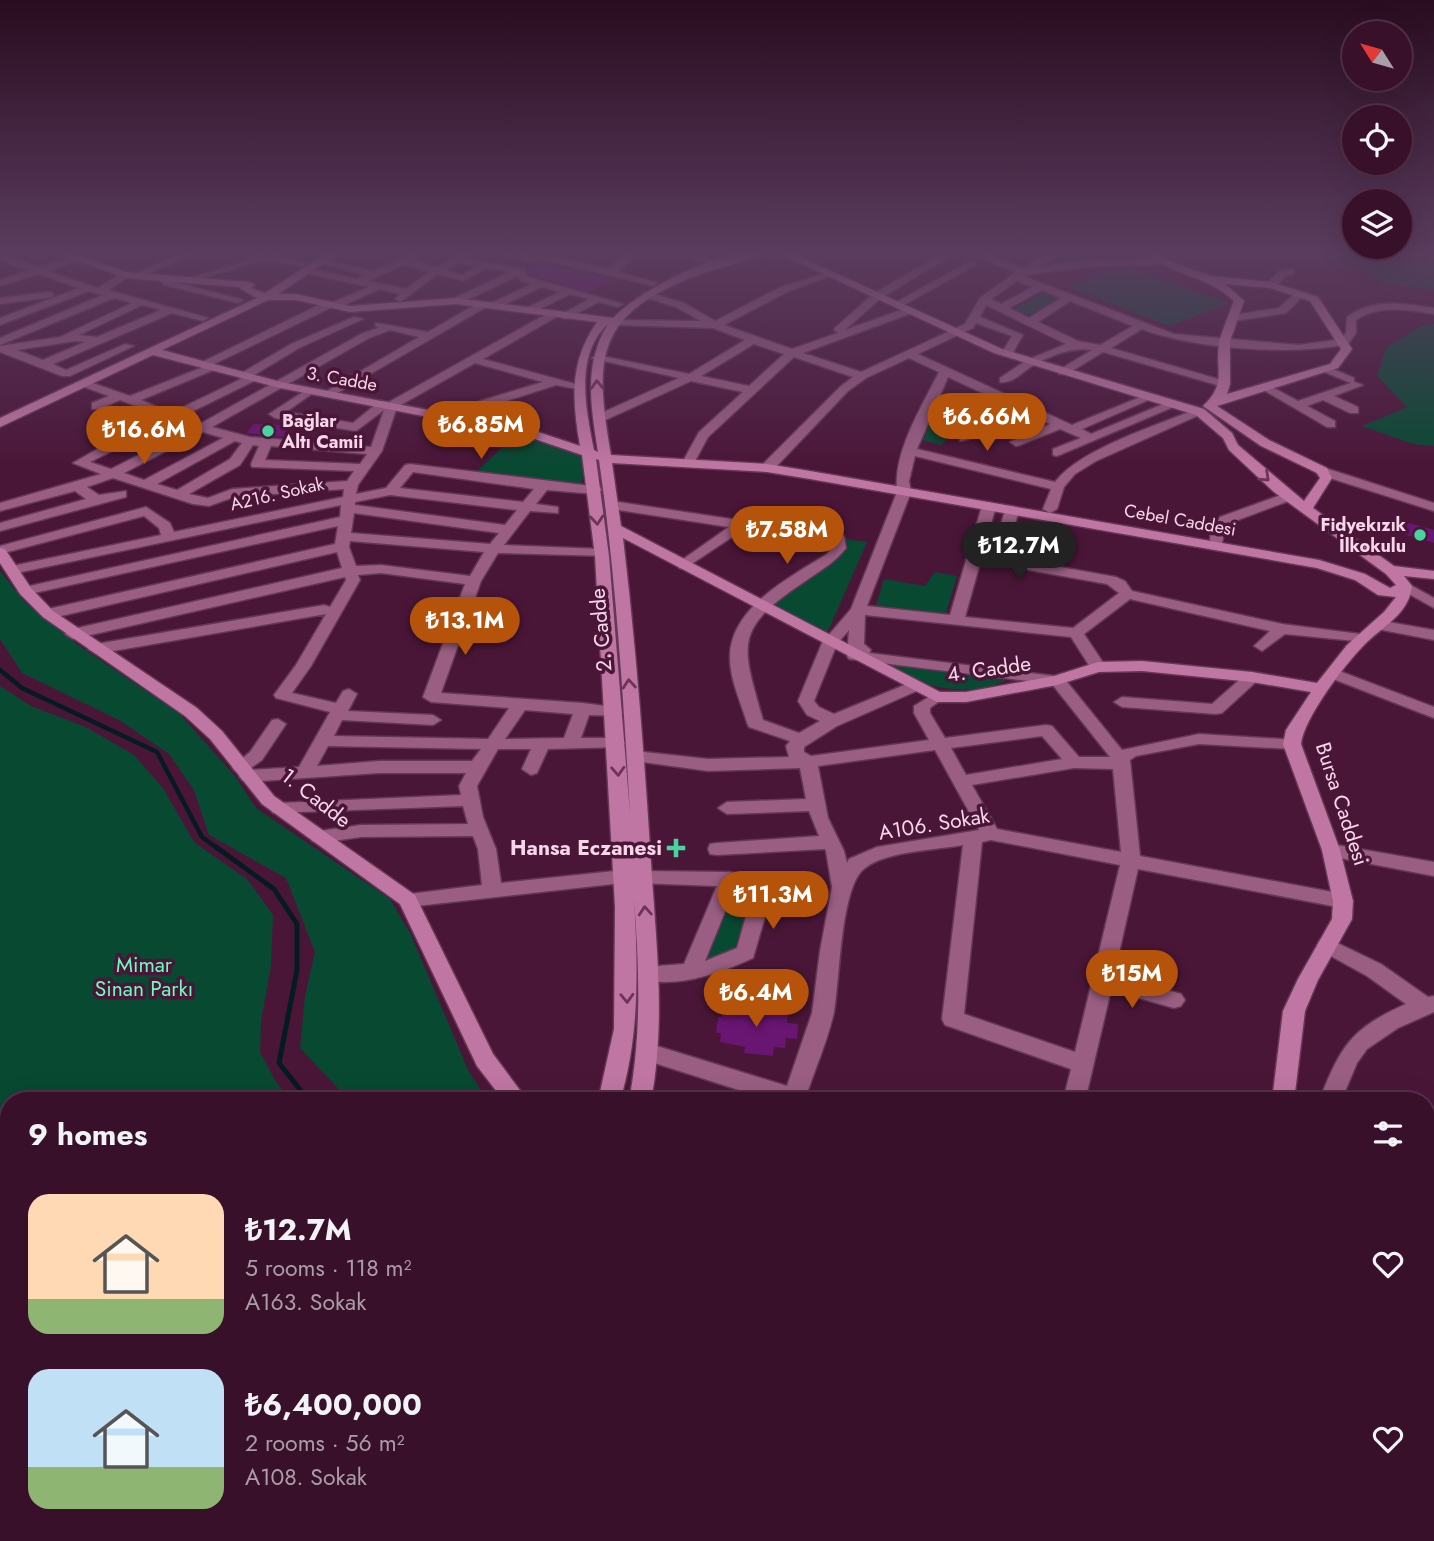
<!DOCTYPE html>
<html lang="en">
<head>
<meta charset="utf-8">
<style>
	body { margin:0; font-family:Jost,sans-serif; background:#431e36; color:#f1f3f6; height:100vh; display:flex; flex-direction:column; font-size:26px; white-space:nowrap }
	* { box-sizing:border-box; margin:0 }
	p { font-size:23px; color:#ab9da8 }
	.icon { flex:none; width:38px; height:38px; fill:none; stroke:currentColor; stroke-width:2; stroke-linecap:round; stroke-linejoin:round }
	.map { position:relative; flex:1; overflow:hidden }
	.panel { position:absolute; left:0px; top:1092px; width:1435px; height:450px; display:flex; flex-direction:column; background:#38102a; border-radius:28px 28px 0 0; box-shadow:0 7px 28px #0002,0 0 0 2px #523047 }
	.panel>* { flex:none }
	.needle { width:46px; rotate:307deg }
	.controls { position:absolute; left:1342px; top:21px; display:grid; gap:14px }
	.controls a { display:grid; place-items:center; width:70px; height:70px; border-radius:50%; background:#38102a; box-shadow:0 7px 28px #0002,0 0 0 2px #523047; font-size:35px }
	.price { position:absolute; translate:-50% -60px; padding:0 16px; border-radius:24px; background:#b45309; color:#fff; font-size:23px; line-height:46px; filter:drop-shadow(0 2px 4px #0008) }
	.price::after { content:''; position:absolute; left:50%; top:42px; width:21px; height:16px; margin-left:-10px; background:inherit; clip-path:polygon(0 0,100% 0,50% 100%) }
	.price.current { background:#222; color:#fff }
	ul { padding:0; list-style:none }
	li { display:flex; align-items:center; gap:21px; height:175px; padding:0 28px }
	li span { display:grid; place-items:center; flex:none; width:196px; height:140px; border-radius:21px; color:#555 }
	li>.icon { margin-inline-start:auto }
	span .icon { width:84px; height:84px; fill:#fffc; stroke-width:1 }
	li b { font-size:30px }
	h2 { display:flex; justify-content:space-between; align-items:center; height:84px; padding:0 28px; font-size:30px }
	.map>svg:first-child { display:block }
</style>
</head>
<body>
<div class="map">
<svg width="1434" height="1541" viewBox="0 0 1434 1541">
	<rect width="100%" height="100%" fill="#4a1638"/>
	<g fill="#084932">
		<polygon points="1068,251 1089,251 1113,260 1044,264"/>
		<polygon points="1308,251 1434,251 1434,289 1385,284 1345,261 1317,256"/>
		<polygon points="1124,266 1229,303 1170,326 1065,286"/>
		<path d="M1045,291L1061,297C1041,310 1036,320 1012,310Z"/>
		<polygon points="1434,324 1434,446 1413,444 1362,426 1407,407 1377,376 1386,348 1421,326"/>
		<polygon points="940,394 956,404 961,402 982,413 973,416 941,445 919,439"/>
		<polygon points="520,431 588,452 581,485 476,472"/>
		<path d="M846,539L867,542L829,629L824,633L774,609V604C794,589 840,563 846,539Z"/>
		<polygon points="0,571 25,602 78,645 180,714 235,776 256,808 390,899 411,935 469,1072 488,1101 350,1101 300,1048 305,996 315,952 286,878 209,835 194,790 169,754 119,720 22,673 0,639"/>
		<polygon points="935,572 957,576 945,616 876,606 884,579 925,586"/>
		<path d="M890,665L1006,680C976,697 916,690 890,665Z"/>
		<polygon points="0,686 31,706 86,727 134,755 163,788 194,842 248,880 273,915 271,966 261,1021 260,1052 276,1082 292,1101 9,1101 9,1297 0,1267"/>
		<polygon points="734,886 754,889 734,952 718,960 704,959"/>
	</g>
	<g fill="none" stroke-linecap="round" stroke-linejoin="round">
		<polyline stroke="#051b22" stroke-width="4.5" points="0,670 22,688 157,752 202,837 218,849"/>
		<polyline stroke="#051b22" stroke-width="5" points="216,847 274,889 297,924 297,970 279,1063 309,1101"/>
		<polyline stroke="#051b22" stroke-width="7" points="401,1533 403,1541"/>
		<polygon fill="#051b22" fill-rule="evenodd" points="52,1533 84,1533 80,1541 48,1541"/>
	</g>
	<g fill="#691572">
		<polygon points="537,261 614,279 589,292 530,275 527,270"/>
		<polygon points="254,424 292,425 284,437 246,433"/>
		<polygon points="1392,518 1434,530 1434,543 1385,529"/>
		<polygon points="753,1003 778,1006 777,1013 788,1014 787,1023 798,1024 797,1039 786,1038 785,1048 774,1047 773,1056 744,1053 745,1047 720,1042 721,1033 716,1033 718,1017 722,1017 723,1010 753,1010"/>
	</g>
	<g fill="none" stroke-linecap="round" stroke-linejoin="round">
		<defs>
			<g id="minor">
				<polygon points="187,251 201,251 138,278 130,276"/>
				<polygon points="217,251 243,251 309,263 304,266 264,260 193,281 193,277 254,259"/>
				<path d="M419,251H432L414,260L436,267L466,252L471,255L466,259L524,269L528,277L623,304L618,307L599,302L566,319L562,318V314L589,299L570,294L534,312H526V308L560,292L542,287L499,307H491V303L532,284L520,281L518,276L460,303H452V299L510,272L487,268L463,281L438,274L400,302L395,299L400,294L380,289L338,308H330L214,364L218,367L216,369L141,400L164,410L158,414L149,411L105,430L111,442L241,379L238,376L240,374L291,344L354,317L363,319L299,348L254,375L258,378L256,380L90,462L111,469L198,425L361,334L378,328L375,325L376,323L428,332L480,302H488V306L332,396L322,394L419,337L390,330L369,338L212,427L250,437L371,447L384,410L356,431L275,418L269,414L309,388L315,391L313,393L286,412L353,423L380,401L389,402L550,312H558V316L483,359L583,386V390L556,385L488,407L459,420H451V414L480,401L543,382L475,363L397,407L382,451L358,485L356,494L386,488L405,465L410,464L600,487L602,490L595,494L547,490L536,504L558,507V513L530,511L504,545L601,549L608,553L606,556L498,553L481,581L441,693L583,703L620,708L622,712L620,716L589,715L581,738H616L625,743L622,747L548,749L537,773L531,775L522,769L531,749H498L477,786L483,817L496,849L501,883L624,870L631,872L634,877L631,882L408,907L401,905L398,900L401,895L482,885L478,849L473,836L361,837L319,843L312,841L310,837L312,833L319,831L361,825L468,824L463,806L273,813L270,809L273,805L279,803L461,795L459,786L466,773H379L248,782L242,780L239,776L241,772L235,771L232,767L250,752L272,720L278,719L286,724L262,760L248,770L299,767L330,712L276,698L274,695L296,665L326,614L96,654L88,649L96,644L324,605L330,607L346,580L345,577L73,639L65,634L73,629L342,568L337,552L48,619L40,614L48,609L335,544L338,526L25,595L18,591L25,587L340,517L341,505L12,574L5,570L12,566L161,535L159,528L144,516L0,554V546L146,507L170,523L174,532L343,497L344,489L234,497L209,506L193,504L113,478L87,487L99,495L126,491V497L0,531V523L86,499L75,491L0,511V503L101,474L73,463L101,447L92,429L94,426L138,407L120,400L100,409H92V403L109,396L79,385V381H87L130,396L201,368L200,363L323,303H331L369,287L304,273L302,271L307,268L357,279L365,275L320,263V259L373,271ZM458,263L476,266L462,275L445,270ZM406,264L429,272L406,289L368,281ZM203,432L223,438L144,480L124,473ZM235,441L242,443L230,459L177,490L157,484ZM253,445L259,446L251,464L252,467L354,471L347,481L232,489L208,498L189,494L240,465ZM271,446L367,454L360,464L265,460ZM413,472L534,489L523,502L400,488ZM390,495L517,510L505,525L355,505V502ZM354,513L499,533L490,544L351,533ZM350,541L484,552L470,576L381,565L356,566L349,547ZM381,573L465,584L423,697L431,702L509,708L488,739L334,736L342,720L433,725L441,720L433,715L348,711L357,694L349,689L343,691L336,703L292,693L311,666L360,580L358,575ZM525,710L573,714L564,738L505,739ZM328,746L481,749L472,761H379L317,766Z"/>
				<polygon points="488,251 508,251 531,256 535,252 608,269 630,251 641,251 618,272 658,283 653,286 536,258 532,262"/>
				<polygon points="672,251 687,251 715,262 707,264"/>
				<path d="M947,251H959L881,298L845,330L904,309H912V313L803,353L861,372L965,324L980,298L1016,272L963,251H977L1023,268L1051,251H1063L1039,267L1081,261L1164,259V263L1161,264L1081,267L1023,276L1174,334L1299,345L1341,339L1346,333L1347,317C1373,298 1404,303 1434,308V314C1408,310 1379,304 1356,320V333L1348,344C1294,356 1193,349 1142,329L1111,348L1228,382L1230,384L1224,387L1103,352L1067,374H1059V370L1092,350C1072,347 1052,355 1034,365C1023,371 1013,384 1000,382V378L1027,360L1066,344L986,305L980,317L1023,335L1011,356L1001,354L1012,336L976,323L973,328L918,354L1072,425L1143,396L1153,398L1082,429L1091,434L1168,402L1178,405L1057,456L1053,455V449L1081,438L1060,429L1020,445L1016,446L1010,442L1050,424L1028,414C1016,418 968,442 960,441V435L974,426L1018,409L1001,401L977,411H969V405L991,397L948,377L917,449L1055,482C1080,449 1156,426 1196,409L1206,412L1096,461L1075,474L1064,487L1057,509L1050,513L1043,509L1051,489L915,456L909,481L911,492L867,606L950,615L982,506L989,502L996,506L965,617L1073,628L1119,593L1107,584L1029,570L998,559L994,549L1005,510L1012,506L1019,510L1008,549L1009,554L1032,562L1116,577L1125,581L1132,591L1282,624L1360,634L1365,636L1368,639L1365,642L1285,634L1262,651L1254,646L1270,631L1130,599L1084,634L1106,667L1098,672L1092,670L1071,637L865,615L864,644L871,650L869,653L1063,677L1122,750L1199,734L1298,740L1301,744L1292,749L1199,744L1136,756L1130,760L1140,856L1343,894L1350,896L1353,901L1350,906L1343,908L1138,869L1114,975L1181,994L1185,1000L1181,1006L1174,1008L1111,990L1085,1101H1063L1071,1069L945,1025L942,1019L963,845C936,850 886,851 865,868C840,886 840,981 834,1012C828,1039 816,1067 807,1093L813,1101H773L639,1058L636,1052L639,1046L647,1043L787,1086L812,1013L820,951L832,887L826,851L825,849L717,855L710,854L708,849L710,844L717,843L819,836L809,811L727,814L718,808L727,802L806,799L800,768L708,771L635,761L626,756L635,751L708,759L789,757L786,746L790,741L749,727L747,723C741,702 729,678 730,655C732,606 791,577 827,554L832,548V542L744,529L684,569L679,568V562L729,527L612,509L605,505L612,501L844,536L846,548C835,563 819,571 804,582C732,630 742,645 763,720L799,733L820,721L807,715L798,701L822,643L851,609L897,492C893,452 921,408 939,372L909,358L866,378L848,391L772,471H762V465L840,387L853,377L794,357L708,437L694,463L688,467L682,463L699,432L743,392L691,381L601,422L597,421V415L679,378L591,358L597,355L689,374L745,340L713,328L617,325L612,322L613,320L701,321L676,307L643,297V293L647,292L684,303L715,321L781,287L830,272V276L789,291L724,325L792,349L838,333L834,330L835,328L873,294ZM1017,281L1033,287L1001,304L991,299ZM1042,290L1061,298L1029,318L1009,308ZM1070,301L1133,326L1100,345L1078,341L1038,322ZM754,344L784,354L749,386L701,376ZM849,630L847,656L849,659L1052,684L1110,757H1079L1052,726L1046,725L945,738L930,713V708L945,697L937,692L914,706V713L929,740L811,756L804,752V747L837,726L919,690L921,687L919,684H907L834,714L819,707L814,701L837,644ZM1042,736L1062,759L966,775L951,748ZM935,750L979,830L877,847L849,859L847,863L844,851L828,818L818,766ZM1074,768L1113,769L1121,852L997,829L972,785ZM991,840L1120,865L1075,1052L964,1014L982,842Z"/>
				<path d="M0,254L38,267L79,256V260L48,271L98,288L122,273H128V277L108,290L208,318L203,321L172,313L53,364L66,370L125,344L134,346L70,376H62L0,352V346L60,337L132,303L114,298L0,345V338L103,295L89,291L0,325V318L79,288L38,274L0,286V280L29,270L0,260ZM142,305L161,310L97,337L79,335ZM75,341L85,342L43,360L17,350Z"/>
				<polygon points="971,261 976,264 974,266 900,307 891,305"/>
				<polygon points="1291,269 1294,270 1294,274 1286,276 1275,287 1267,287 1267,283 1280,271"/>
				<polygon points="163,275 171,281 243,300 238,303 164,285 158,278"/>
				<polygon points="49,292 53,293 53,297 0,304 0,298"/>
				<polygon points="1296,292 1305,294 1286,313 1234,321 1229,318 1234,315 1279,308"/>
				<polygon points="1326,366 1354,378 1354,382 1363,385 1334,396 1358,407 1358,413 1350,413 1323,400 1307,406 1335,421 1335,427 1327,427 1260,388 1270,386 1298,401 1351,383 1322,371 1322,367"/>
				<polygon points="1322,467 1434,503 1434,511 1317,474 1316,471"/>
				<polygon points="1289,492 1294,493 1294,499 1230,523 1225,529 1222,543 1212,543 1210,540 1211,529 1220,517"/>
				<polygon points="1405,582 1434,598 1434,608 1400,589 1398,586"/>
				<polygon points="1377,620 1434,630 1434,640 1372,628 1369,625"/>
				<polygon points="1334,669 1434,707 1434,718 1328,677 1326,674"/>
				<polygon points="1252,672 1258,674 1260,677 1258,680 1222,713 1216,714 1122,707 1114,702 1122,697 1212,704 1246,674"/>
				<polygon points="1331,844 1434,862 1434,876 1324,855 1322,850 1324,845"/>
				<path d="M643,871L729,872L771,881L774,886L753,958C723,972 677,989 643,979L640,973L643,967L684,964L717,886L636,883L633,878L636,873ZM735,887L753,891L737,948L705,961Z"/>
				<path d="M1327,938L1381,964L1428,997L1434,996V1012L1398,1028L1367,1049L1357,1063L1341,1101H1319C1341,1046 1350,1029 1406,1004L1367,976L1320,950L1317,945L1320,940Z"/>
				<polygon points="1434,1148 1434,1180 1426,1183 1426,1151"/>
				<polygon points="1426,1270 1434,1273 1434,1301 1426,1298"/>
				<polygon points="0,1320 9,1324 9,1372 0,1368"/>
				<polygon points="9,1514 9,1533 22,1533 15,1541 0,1541 0,1517"/>
				<polygon points="933,1533 964,1533 968,1541 937,1541"/>
				<polygon points="994,1533 1025,1533 1021,1541 990,1541"/>
			</g>
			<g id="major">
				<path d="M50,251H65L126,272L250,282L255,285L251,288L265,293L330,251H342L278,294H296L350,306L456,298L613,318C644,287 718,251 763,251C745,263 718,267 698,275C595,314 594,357 611,455L767,464L810,471L1319,560L1365,574L1390,588L1396,585L1386,574L1274,492L1229,450L1223,438L1196,415L994,353L774,251H787L1002,349L1204,409L1232,433L1238,445L1304,501L1320,478L1317,473L1261,446L1203,406C1229,382 1213,368 1220,339C1224,326 1229,314 1234,301C1209,276 1170,275 1144,251H1155L1175,263L1210,276L1271,282L1318,297L1352,349L1338,368L1217,406L1269,440L1327,468L1332,478L1313,508L1394,566L1434,571V579L1404,576L1412,586C1409,614 1383,626 1365,644C1345,664 1304,718 1301,744L1340,850L1353,901L1352,919L1318,980L1305,1011L1294,1101H1272L1283,1011L1298,979L1332,919L1333,901L1322,850L1283,744L1286,730L1311,692L1252,682L1142,671L1099,672L1057,685L966,702H937L623,538C636,646 644,754 651,862C656,943 666,1021 651,1101H629C642,1033 639,967 634,898C638,967 640,1034 620,1101H598L614,1029L615,907L595,556L582,455L526,436L280,388L153,355L0,427V418L257,298L238,287L125,278ZM1225,284L1270,288L1310,301L1341,349L1330,364L1227,394L1230,384V341L1244,301ZM268,300H296L350,312L456,304L597,322C569,362 572,400 580,446L529,429L281,382L162,350ZM608,324C583,364 591,407 598,452L594,450C586,410 574,355 608,324ZM596,459L599,460C616,577 623,695 630,813L609,556ZM612,463L767,472L810,479L1317,568L1355,580L1378,595L1396,597L1384,612L1347,645L1317,683L1252,672L1142,661L1098,662L1054,676L966,692H940L621,526Z"/>
				<polygon points="0,548 5,549 31,588 53,611 197,708 222,731 274,796 415,895 493,1054 528,1101 504,1101 477,1066 400,904 262,804 210,739 185,716 43,617 20,594 0,563"/>
				<polygon points="405,1533 435,1533 432,1541 402,1541"/>
				<polygon points="443,1533 473,1533 470,1541 440,1541"/>
				<polygon points="674,1533 704,1533 705,1541 675,1541"/>
				<polygon points="1213,1533 1243,1533 1245,1541 1215,1541"/>
			</g>
		</defs>
		<use href="#minor" stroke="#633854" stroke-width="3"/>
		<use href="#major" stroke="#633854" stroke-width="3"/>
		<use href="#minor" fill="#995e82" fill-rule="evenodd"/>
		<use href="#major" fill="#bf76a2" fill-rule="evenodd"/>
	</g>
	<defs><path id="oneway-chevron" d="M-2-3.5L2.5 0L-2 3.5" fill="none" stroke-width="1.6" stroke-linecap="round" stroke-linejoin="round" transform="scale(1.75)"/></defs>
	<g stroke="#6d3358">
		<use href="#oneway-chevron" transform="translate(597 385) rotate(-92)"/>
		<use href="#oneway-chevron" transform="translate(1265 477) rotate(43)"/>
		<use href="#oneway-chevron" transform="translate(597 520) rotate(85)"/>
		<use href="#oneway-chevron" transform="translate(629 684) rotate(-95)"/>
		<use href="#oneway-chevron" transform="translate(618 771) rotate(87)"/>
		<use href="#oneway-chevron" transform="translate(645 911) rotate(-94)"/>
		<use href="#oneway-chevron" transform="translate(627 998) rotate(88)"/>
	</g>
	<linearGradient id="sky" x2="0" y2="1"><stop stop-color="#290c1f"/><stop offset="0.54" stop-color="#5a3c5e"/><stop offset="1" stop-color="#5a3c5e" stop-opacity="0"/></linearGradient>
	<rect width="1434" height="467" fill="url(#sky)"/>
	<g fill="#48d49d" stroke="#4a1638" stroke-width="2.5">
		<circle cx="268" cy="431" r="7"/>
		<circle cx="1420" cy="535" r="7"/>
		<path d="M672.5 837.5h7v7h7v7h-7v7h-7v-7h-7v-7h7z"/>
	</g>
	<g text-anchor="middle" dominant-baseline="central" stroke-width="7" stroke-linejoin="round" paint-order="stroke">
		<g font-size="18" fill="#f8d6e9" stroke="#4a1638">
			<text transform="translate(342 379) rotate(10)">3. Cadde</text>
			<text transform="translate(277 494) rotate(-13)">A216. Sokak</text>
			<text transform="translate(1180 520) rotate(10)">Cebel Caddesi</text>
		</g>
		<g font-size="18" font-weight="bold" fill="#f8d6e9" stroke="#4a1638" text-anchor="start">
			<text x="282" y="421">Bağlar<tspan x="282" dy="21">Altı Camii</tspan></text>
			<text x="1406" y="525" text-anchor="end">Fidyekızık<tspan x="1406" dy="21">İlkokulu</tspan></text>
		</g>
		<g font-size="21" fill="#f8d6e9" stroke="#4a1638">
			<text transform="translate(601 630) rotate(-95)">2. Cadde</text>
			<text transform="translate(989 669) rotate(-8)">4. Cadde</text>
			<text transform="translate(316 798) rotate(38)">1. Cadde</text>
			<text transform="translate(1342 804) rotate(72)">Bursa Caddesi</text>
			<text transform="translate(934 824) rotate(-9)">A106. Sokak</text>
		</g>
		<g font-size="21" font-weight="bold" fill="#f8d6e9" stroke="#4a1638" text-anchor="end">
			<text x="662" y="848">Hansa Eczanesi</text>
		</g>
		<g font-size="21" fill="#6cfcc1" stroke="#4a1638">
			<text x="144" y="965">Mimar<tspan x="144" dy="24">Sinan Parkı</tspan></text>
		</g>
	</g>
</svg>
<div class="controls">
<a><svg class="needle" viewBox="-14 -14 28 28"><path d="M0-13l5 13h-10z" fill="#e53935"/><path d="M0 13l5-13h-10z" fill="#ab9da8"/></svg></a>
<a><svg class="icon" aria-label="locate" viewBox="0 0 24 24"><circle cx="12" cy="12" r="6"/><path d="M12 2v4M12 18v4M2 12h4M18 12h4"/></svg></a>
<a><svg class="icon" aria-label="layers" viewBox="0 0 24 24"><path d="M12 4l9 5-9 5-9-5zM3 14l9 5 9-5"/></svg></a>
</div>
<b class="price" style="left:987px;top:453px">₺6.66M</b>
<b class="price" style="left:481px;top:461px">₺6.85M</b>
<b class="price" style="left:144px;top:466px">₺16.6M</b>
<b class="price" style="left:787px;top:566px">₺7.58M</b>
<b class="price current" style="left:1019px;top:582px">₺12.7M</b>
<b class="price" style="left:465px;top:657px">₺13.1M</b>
<b class="price" style="left:773px;top:931px">₺11.3M</b>
<b class="price" style="left:1132px;top:1010px">₺15M</b>
<b class="price" style="left:756px;top:1029px">₺6.4M</b>
<section class="panel">
<h2>9 homes<svg class="icon" aria-label="filters" viewBox="0 0 24 24"><path d="M4 7h16M4 17h16"/><circle cx="9" cy="7" r="2"/><circle cx="15" cy="17" r="2"/></svg></h2>
<ul>
<li><span style="background:linear-gradient(#ffd9b3 75%,#8fb573 0)"><svg class="icon" aria-label="home" viewBox="0 0 24 24"><path d="M3 11l9-7 9 7M6 9v11h12V9"/></svg></span><div><b>₺12.7M</b><p>5 rooms · 118 m²</p><p>A163. Sokak</p></div><svg class="icon" aria-label="heart" viewBox="0 0 24 24"><path d="M12 20l-8-8c-3-5 5-10 8-4 3-6 11-1 8 4z"/></svg></li>
<li><span style="background:linear-gradient(#bfe0f5 70%,#8fb573 0)"><svg class="icon" aria-label="home" viewBox="0 0 24 24"><path d="M3 11l9-7 9 7M6 9v11h12V9"/></svg></span><div><b>₺6,400,000</b><p>2 rooms · 56 m²</p><p>A108. Sokak</p></div><svg class="icon" aria-label="heart" viewBox="0 0 24 24"><path d="M12 20l-8-8c-3-5 5-10 8-4 3-6 11-1 8 4z"/></svg></li>
</ul>
</section>
</div>
</body>
</html>
